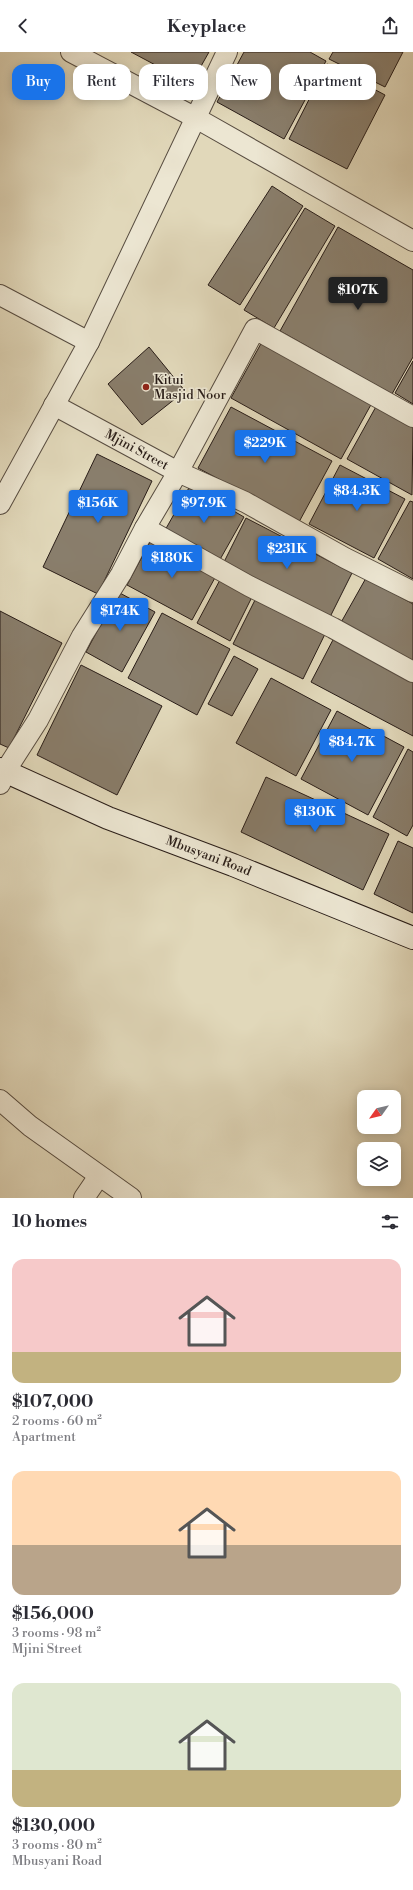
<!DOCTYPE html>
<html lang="en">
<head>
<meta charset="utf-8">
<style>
	body { margin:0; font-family:"Libre Bodoni",serif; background:#f7f7f7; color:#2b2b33; height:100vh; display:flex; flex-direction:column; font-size:15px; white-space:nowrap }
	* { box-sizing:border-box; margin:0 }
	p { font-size:13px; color:#7c7c81 }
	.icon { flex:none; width:22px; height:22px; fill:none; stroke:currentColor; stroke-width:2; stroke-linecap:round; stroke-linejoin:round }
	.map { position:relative; height:1146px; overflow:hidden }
	.drawer { display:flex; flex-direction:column; background:#fff; flex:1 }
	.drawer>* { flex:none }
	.top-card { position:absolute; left:12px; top:12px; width:389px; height:36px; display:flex; gap:8px }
	.needle { width:26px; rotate:236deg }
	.tools { position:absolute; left:357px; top:1038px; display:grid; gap:8px }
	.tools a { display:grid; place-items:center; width:44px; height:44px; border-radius:8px; background:#fff; box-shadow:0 2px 10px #0003; font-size:20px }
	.price { position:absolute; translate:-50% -34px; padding:0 9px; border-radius:4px; background:#1a73e8; color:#fff; font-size:13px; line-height:26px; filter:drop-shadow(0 1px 2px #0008) }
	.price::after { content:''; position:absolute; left:50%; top:24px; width:12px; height:9px; margin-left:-6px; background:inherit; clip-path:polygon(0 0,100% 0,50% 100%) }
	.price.active { background:#222; color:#fff }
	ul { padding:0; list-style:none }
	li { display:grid; align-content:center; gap:8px; height:212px; padding:0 12px }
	li span { display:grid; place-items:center; height:124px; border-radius:12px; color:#555 }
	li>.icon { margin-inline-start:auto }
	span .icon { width:72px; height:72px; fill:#fffc; stroke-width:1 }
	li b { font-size:17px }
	h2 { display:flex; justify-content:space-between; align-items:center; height:48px; padding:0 12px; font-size:17px }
	.pill { padding:0 14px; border-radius:12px; background:#fff; box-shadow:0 2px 10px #0003; font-size:14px; line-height:36px }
	.pill.active { background:#1a73e8; color:#fff }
	header { display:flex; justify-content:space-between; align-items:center; height:52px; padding:0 12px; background:#fff; font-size:18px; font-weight:700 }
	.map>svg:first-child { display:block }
</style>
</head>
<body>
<header><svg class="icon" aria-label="back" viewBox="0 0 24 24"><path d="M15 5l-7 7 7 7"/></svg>Keyplace<svg class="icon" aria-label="share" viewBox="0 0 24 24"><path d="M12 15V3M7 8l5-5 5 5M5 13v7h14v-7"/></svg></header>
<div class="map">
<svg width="413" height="1146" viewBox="0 0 413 1146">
	<rect width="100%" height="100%" fill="#e1d8ba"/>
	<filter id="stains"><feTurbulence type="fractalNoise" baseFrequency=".005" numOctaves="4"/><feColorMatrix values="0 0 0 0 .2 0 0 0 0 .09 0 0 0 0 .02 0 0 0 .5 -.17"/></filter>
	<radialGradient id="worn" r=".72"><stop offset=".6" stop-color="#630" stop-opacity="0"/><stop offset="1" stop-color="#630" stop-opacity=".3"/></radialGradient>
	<g fill="#897e6c" stroke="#291d18">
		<polygon points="131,0 209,0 191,32"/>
		<polygon points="244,0 310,0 326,9 284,87 217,50"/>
		<polygon points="333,0 403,0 385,35 329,7"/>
		<polygon points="327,12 385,43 347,117 289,87"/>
		<polygon points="272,134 303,154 240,253 208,233"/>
		<polygon points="305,156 335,174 274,276 244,258"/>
		<polygon points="338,175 413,218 413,305 392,342 280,279"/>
		<polygon points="263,288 373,349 341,407 231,346"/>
		<polygon points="149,295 185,339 142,373 108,332"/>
		<polygon points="413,309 413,352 395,341"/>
		<polygon points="378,351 413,371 412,443 347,407"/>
		<polygon points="231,355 332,409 299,470 198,416"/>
		<polygon points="97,402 152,429 98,542 43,515"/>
		<polygon points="340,413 405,447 374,506 309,472"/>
		<polygon points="190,434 244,465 218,511 164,480"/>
		<polygon points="410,449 413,450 413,527 378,507"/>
		<polygon points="246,466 352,521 328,569 222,514"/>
		<polygon points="152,486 217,522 192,568 127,533"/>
		<polygon points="221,526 253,543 230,589 197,571"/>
		<polygon points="366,526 413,552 413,615 339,574"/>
		<polygon points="118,540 155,560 122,620 86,600"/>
		<polygon points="257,544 326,580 303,627 233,592"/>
		<polygon points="0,559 62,591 9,696 0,692"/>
		<polygon points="162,561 230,597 197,663 128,626"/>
		<polygon points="335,584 413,625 413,684 311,630"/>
		<polygon points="234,604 258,617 232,664 208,652"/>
		<polygon points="81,613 162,654 117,743 37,703"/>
		<polygon points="271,626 331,658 296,724 236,691"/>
		<polygon points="337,659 404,695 368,763 301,727"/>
		<polygon points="408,697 413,700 413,773 407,784 373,765"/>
		<polygon points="266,725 389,782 363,838 241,780"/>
		<polygon points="398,789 413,796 413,861 374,842"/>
	</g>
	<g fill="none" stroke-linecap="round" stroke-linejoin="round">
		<defs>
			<g id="street">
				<polyline points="71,0 196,66 413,189"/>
				<polyline points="0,243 89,290"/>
				<path id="s1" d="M54,353L178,420L245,450L345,506L413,540"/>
				<polyline points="0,452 89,290 227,0"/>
				<polyline points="145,476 249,534 333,576 413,620"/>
				<polyline points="0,732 6,718 38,668 82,584 121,522 145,476 178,420 255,277 413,365"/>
				<polyline points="0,1048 30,1074 131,1146"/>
				<polyline points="84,1146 99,1124"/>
			</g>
			<g id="secondary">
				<path id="s2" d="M0,717L108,766L233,813L413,886"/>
			</g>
		</defs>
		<use href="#street" stroke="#574c40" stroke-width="22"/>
		<use href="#secondary" stroke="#291d18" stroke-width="24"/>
		<use href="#street" stroke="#ece6d2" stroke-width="20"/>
		<use href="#secondary" stroke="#ece6d2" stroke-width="22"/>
	</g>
	<circle fill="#8f2418" stroke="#ece6d2" stroke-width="1.5" cx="146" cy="335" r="4"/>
	<g text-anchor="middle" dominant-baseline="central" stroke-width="3" stroke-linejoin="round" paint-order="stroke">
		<g font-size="13" fill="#291d18" stroke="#ece6d2" text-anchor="start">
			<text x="154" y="328">Kitui<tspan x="154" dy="15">Masjid Noor</tspan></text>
		</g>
		<g font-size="13" fill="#291d18" stroke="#ece6d2">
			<text stroke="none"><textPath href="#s1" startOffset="94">Mjini Street</textPath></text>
			<text stroke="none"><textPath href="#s2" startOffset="226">Mbusyani Road</textPath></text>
		</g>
	</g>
	<rect width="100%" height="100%" filter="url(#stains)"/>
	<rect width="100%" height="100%" fill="url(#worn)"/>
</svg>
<div class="tools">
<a><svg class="needle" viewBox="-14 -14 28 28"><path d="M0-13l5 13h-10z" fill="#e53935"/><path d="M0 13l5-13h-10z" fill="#7c7c81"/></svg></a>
<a><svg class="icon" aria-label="layers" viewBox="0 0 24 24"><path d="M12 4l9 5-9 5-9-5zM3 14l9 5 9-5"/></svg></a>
</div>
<b class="price active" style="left:358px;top:259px">$107K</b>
<b class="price" style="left:265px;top:412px">$229K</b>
<b class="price" style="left:357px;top:460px">$84.3K</b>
<b class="price" style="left:98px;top:472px">$156K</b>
<b class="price" style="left:204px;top:472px">$97.9K</b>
<b class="price" style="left:287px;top:518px">$231K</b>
<b class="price" style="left:172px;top:527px">$180K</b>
<b class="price" style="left:120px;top:580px">$174K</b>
<b class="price" style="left:352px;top:711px">$84.7K</b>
<b class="price" style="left:315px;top:781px">$130K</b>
<div class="top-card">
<a class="pill active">Buy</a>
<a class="pill">Rent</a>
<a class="pill">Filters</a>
<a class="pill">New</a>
<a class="pill">Apartment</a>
</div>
</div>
<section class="drawer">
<h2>10 homes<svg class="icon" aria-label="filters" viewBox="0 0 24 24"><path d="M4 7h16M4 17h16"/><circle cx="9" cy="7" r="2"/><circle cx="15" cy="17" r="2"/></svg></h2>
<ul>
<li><span style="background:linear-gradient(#f6c9c9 75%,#c2b280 0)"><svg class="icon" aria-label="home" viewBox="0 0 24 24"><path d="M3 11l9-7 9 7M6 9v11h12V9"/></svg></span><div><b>$107,000</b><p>2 rooms · 60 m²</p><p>Apartment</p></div></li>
<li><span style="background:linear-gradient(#ffd9b3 60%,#b9a48a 0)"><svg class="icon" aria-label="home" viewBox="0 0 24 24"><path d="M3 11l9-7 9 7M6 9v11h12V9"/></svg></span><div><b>$156,000</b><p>3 rooms · 98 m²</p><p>Mjini Street</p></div></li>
<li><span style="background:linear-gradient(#dfe7d0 70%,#c2b280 0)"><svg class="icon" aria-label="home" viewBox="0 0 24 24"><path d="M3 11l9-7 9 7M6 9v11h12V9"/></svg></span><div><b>$130,000</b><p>3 rooms · 80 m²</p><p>Mbusyani Road</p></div></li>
</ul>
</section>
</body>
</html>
